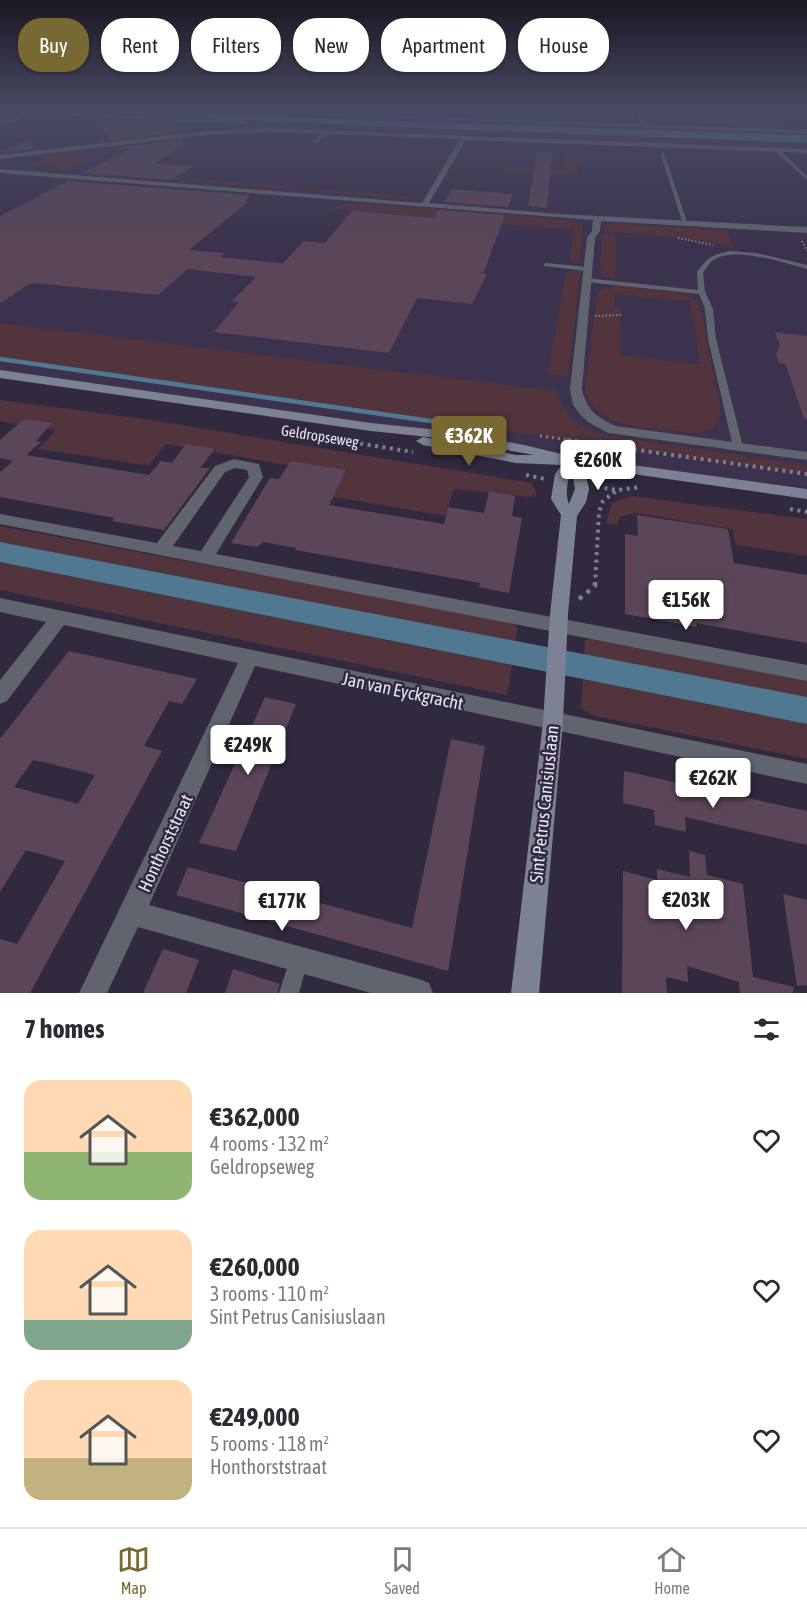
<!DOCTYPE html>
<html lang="en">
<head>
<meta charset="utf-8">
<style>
	body { margin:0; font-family:"Asap Condensed",sans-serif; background:#f7f7f7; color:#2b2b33; height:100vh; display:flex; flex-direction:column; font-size:22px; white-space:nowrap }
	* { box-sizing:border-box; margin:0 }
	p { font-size:20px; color:#7c7c81 }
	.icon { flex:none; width:33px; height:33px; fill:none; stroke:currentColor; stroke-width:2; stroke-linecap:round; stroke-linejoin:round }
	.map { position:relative; height:993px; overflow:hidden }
	.drawer { display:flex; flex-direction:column; background:#fff; flex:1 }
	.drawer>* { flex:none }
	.guide { position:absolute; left:18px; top:18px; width:771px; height:54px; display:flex; gap:12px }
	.price { position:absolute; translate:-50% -51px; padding:0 14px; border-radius:6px; background:#fff; color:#222; font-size:20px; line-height:39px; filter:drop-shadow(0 2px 3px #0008) }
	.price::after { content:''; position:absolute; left:50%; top:36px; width:18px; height:14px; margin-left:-9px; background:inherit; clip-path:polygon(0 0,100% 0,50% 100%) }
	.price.on { background:#786933; color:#fff }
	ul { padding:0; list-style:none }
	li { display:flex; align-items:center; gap:18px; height:150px; padding:0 24px }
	li span { display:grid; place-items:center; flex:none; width:168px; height:120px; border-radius:18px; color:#555 }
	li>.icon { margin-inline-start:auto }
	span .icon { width:72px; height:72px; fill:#fffc; stroke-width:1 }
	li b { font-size:26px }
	h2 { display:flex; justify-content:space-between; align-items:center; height:72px; padding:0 24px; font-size:26px }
	.chip { padding:0 21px; border-radius:24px; background:#fff; box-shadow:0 2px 4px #0004; font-size:21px; line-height:54px }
	.chip.on { background:#786933; color:#fff }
	.tab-bar { display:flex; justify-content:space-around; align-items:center; height:84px; border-top:2px solid #e1e1e2; background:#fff; font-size:16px; color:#7c7c81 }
	.tab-bar a { display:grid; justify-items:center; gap:3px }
	.tab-bar .on { color:#786933 }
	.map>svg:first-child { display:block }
</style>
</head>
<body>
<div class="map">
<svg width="807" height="993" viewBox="0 0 807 993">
	<rect width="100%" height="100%" fill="#312a3f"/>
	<polygon fill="#3b324d" points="0,108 807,108 807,488 553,457 96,388 0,371"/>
	<g fill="#51343c" fill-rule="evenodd">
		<polygon points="210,121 807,145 807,148 207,123"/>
		<polygon points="570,145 582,146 577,176 503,171 506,167 562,170"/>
		<polygon points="84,149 90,160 72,169 26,166 53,153"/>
		<polygon points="177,177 417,197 414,200 405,199 173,180"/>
		<polygon points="348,202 572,220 583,225 580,263 569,260 574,230 331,209"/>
		<polygon points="612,223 727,230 733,248 692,239 604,231 603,227"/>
		<polygon points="602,234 615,235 615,279 600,275"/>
		<polygon points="571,271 580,271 580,275 568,377 548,374 566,272"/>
		<path d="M619,286L680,293L699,301L721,413C719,420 717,427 708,431C696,436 679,431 666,430C638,427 591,424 585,388L598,292L604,288ZM615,294L690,301L700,364L619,355L620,307H614Z"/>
		<path d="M0,323L556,391C564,413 578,425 599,434L807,465V473L0,360Z"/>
		<polygon points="0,400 144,419 520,481 532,483 537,495 529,497 454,489 445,516 329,496 339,474 166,444 149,465 145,465 38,449 56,430 0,421"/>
		<polygon points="631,496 807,519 807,556 736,545 732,529 635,513 620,517 617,525 606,523 612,503"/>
		<polygon points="0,526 515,623 517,629 515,642 0,542"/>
		<polygon points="0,562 512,665 507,695 0,590"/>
		<polygon points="591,639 807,678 807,697 584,655 585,640"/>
		<polygon points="583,678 807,724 807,759 591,715 581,708"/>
	</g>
	<g fill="#517891">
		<polygon points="14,108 126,108 356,120 807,135 807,143 346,125"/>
		<polygon points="0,542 807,697 807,724 0,562"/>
	</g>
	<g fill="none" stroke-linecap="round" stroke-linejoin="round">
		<polyline stroke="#517891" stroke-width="4.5" points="0,359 451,424"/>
	</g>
	<g fill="#5a4658" fill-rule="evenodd">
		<polygon points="688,108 763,109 782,127 698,124"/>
		<polygon points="98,121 152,125 166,123 174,133 110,140"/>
		<polygon points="31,139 33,149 2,152 2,151"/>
		<polygon points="181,140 185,145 155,163 194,166 170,180 82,173 130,149 116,150 115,148"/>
		<polygon points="537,151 552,152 547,208 528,206"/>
		<polygon points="68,181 251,195 245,201 249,201 189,250 225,253 220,257 278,263 283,263 304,241 325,243 352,211 434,218 439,210 505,215 483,274 487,274 472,304 417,298 389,353 214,332 239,302 232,301 256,277 188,269 158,295 31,283 0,303 0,216"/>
		<polygon points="452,189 513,194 508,207 444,202"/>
		<polygon points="775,332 807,336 807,419 804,419 786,365 778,362 776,354 780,346"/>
		<polygon points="24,419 52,423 36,441 41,442 26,455 149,475 161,461 172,463 186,444 215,449 200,468 210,468 164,530 112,521 115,518 0,497 0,472 13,461 0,458 0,440"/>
		<polygon points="291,461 346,470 329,505 444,524 448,507 484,513 489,491 515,496 512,516 522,518 509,593 479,587 480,583 295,550 296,548 263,542 257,547 231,543 270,478 279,479"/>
		<polygon points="637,515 728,529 734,563 807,575 807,643 696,623 697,627 625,614 625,534 638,536"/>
		<path d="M69,651L197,679L182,704L169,701L144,746L162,751L30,993H0V939L17,944L65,861L26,850L0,892V739ZM33,760L47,763L95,775L78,804L14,787Z"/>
		<polygon points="265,697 296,704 236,851 199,843"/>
		<polygon points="451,739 485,746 448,971 176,895 188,867 412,928"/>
		<polygon points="624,771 807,811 807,845 685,817 686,832 655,825 654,810 623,803"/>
		<polygon points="689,851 705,855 707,875 743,884 753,977 794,987 793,993 740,993 739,982 687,966 688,982 666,977 667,993 622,993 623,871 657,880 657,869 690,877"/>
		<polygon points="783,894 807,900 807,985 797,986"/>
		<polygon points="163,949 199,960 186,993 143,993"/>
		<polygon points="233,969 280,984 277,993 225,993"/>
	</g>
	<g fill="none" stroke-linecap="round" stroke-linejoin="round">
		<g stroke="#827d8e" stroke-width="2" stroke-dasharray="1.5 2" stroke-linecap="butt">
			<polyline points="678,238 713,245"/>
			<polyline points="802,241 807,251"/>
			<polyline points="595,316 623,315"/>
		</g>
		<g stroke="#827d8e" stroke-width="3" stroke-dasharray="2 4" stroke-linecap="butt">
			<polyline points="296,433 347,441"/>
			<polyline points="540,436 577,441"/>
		</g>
		<g stroke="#827d8e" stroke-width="4" stroke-dasharray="3 4.5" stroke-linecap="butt">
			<polyline points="338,440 413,452"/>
			<polyline points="567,440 807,474"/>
			<polyline points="526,475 545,479"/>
			<polyline points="597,487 618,490 640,487"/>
			<polyline points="790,509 807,512"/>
			<polyline points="595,585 599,512 603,501 617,490"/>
		</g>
		<polyline stroke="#827d8e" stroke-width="4.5" stroke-dasharray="4 6" stroke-linecap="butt" points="579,599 595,586 595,583"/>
		<g fill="#60646f" fill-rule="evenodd">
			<polygon points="324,131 327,132 317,143 313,143"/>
			<polygon points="775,149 779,149 807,176 807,180 775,151"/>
			<polygon points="660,152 664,153 688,225 683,224"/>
			<path d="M730,251L757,253L807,265V269C783,263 734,245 712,261C709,264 706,269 703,272L705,292L713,309L716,339L743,447L738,450L733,447L708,339L705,309L699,294L586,282L583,280L586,278L698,290L697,272C708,257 711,255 730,251Z"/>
			<polygon points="546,263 587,267 590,269 587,271 544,266 544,264"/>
			<polygon points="299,951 306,953 308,960 299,993 279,993 292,953"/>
		</g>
		<g fill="#60646f" fill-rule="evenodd">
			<polygon points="635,108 641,108 647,124 807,130 807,134 222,111 641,124"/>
			<polygon points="31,111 243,120 246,122 243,124 33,114"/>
			<path d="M270,128L807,149V153L466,140L429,203L559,214L807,227V233L601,221L600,231L595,238L582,389C586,410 598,418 616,426L807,452V460L608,433L588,422L579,413L573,405L570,389L587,238L592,231L593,220L0,173V169L422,203L460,139L270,132L207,135L0,159V155L207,131Z"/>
			<path d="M234,459L259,464L263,477L216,554L807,665V681L0,524V514L157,543L215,466ZM235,468L247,470L249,477L201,551L173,546L225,472Z"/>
			<polygon points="0,598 807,764 807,784 255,666 149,905 419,979 429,983 433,993 371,993 138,927 107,993 79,993 238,663 64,625 7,701 0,704 0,680 46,622 0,612"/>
		</g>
		<polygon fill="#60646f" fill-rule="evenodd" points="37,108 45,108 0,127 0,123"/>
		<path fill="#7c8293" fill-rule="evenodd" d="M0,370L371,423L448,431L524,445L574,457L807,489V499L584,467L589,489L586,502L577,516L568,614L563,722L539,993H511L543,722L550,614L561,515L551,499L555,474L562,465L516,463L423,445L416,441L423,437L516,455H534L448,439L371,431L0,378ZM572,472L575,489L569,504C565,496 567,479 572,472Z"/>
		<polyline stroke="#9199ae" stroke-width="6" points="0,110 5,108"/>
	</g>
	<linearGradient id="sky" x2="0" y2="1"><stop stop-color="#1b1723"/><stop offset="0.44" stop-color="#484a63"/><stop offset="1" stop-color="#484a63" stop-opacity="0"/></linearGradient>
	<rect width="807" height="247" fill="url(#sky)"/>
	<g text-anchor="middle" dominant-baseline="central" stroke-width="5" stroke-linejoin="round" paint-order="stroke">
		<g font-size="15" fill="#e7e4f1" stroke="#312a3f">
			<text transform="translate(320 436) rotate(9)">Geldropseweg</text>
		</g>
		<g font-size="18" fill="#e7e4f1" stroke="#312a3f">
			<text transform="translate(403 691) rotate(12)">Jan van Eyckgracht</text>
			<text transform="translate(544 804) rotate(-84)">Sint Petrus Canisiuslaan</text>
			<text transform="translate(165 843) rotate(-65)">Honthorststraat</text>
		</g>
	</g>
</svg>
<b class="price on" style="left:469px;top:467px">€362K</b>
<b class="price" style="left:598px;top:491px">€260K</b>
<b class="price" style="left:686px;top:631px">€156K</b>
<b class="price" style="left:248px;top:776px">€249K</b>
<b class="price" style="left:713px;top:809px">€262K</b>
<b class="price" style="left:686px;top:931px">€203K</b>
<b class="price" style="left:282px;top:932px">€177K</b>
<div class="guide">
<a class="chip on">Buy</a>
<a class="chip">Rent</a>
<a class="chip">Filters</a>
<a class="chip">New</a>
<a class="chip">Apartment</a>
<a class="chip">House</a>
</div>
</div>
<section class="drawer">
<h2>7 homes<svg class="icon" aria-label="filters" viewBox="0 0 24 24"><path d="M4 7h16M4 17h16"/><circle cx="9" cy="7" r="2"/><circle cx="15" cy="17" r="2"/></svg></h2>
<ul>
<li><span style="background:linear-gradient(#ffd9b3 60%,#8fb573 0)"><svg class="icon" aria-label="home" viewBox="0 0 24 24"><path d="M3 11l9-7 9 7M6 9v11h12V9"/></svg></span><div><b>€362,000</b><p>4 rooms · 132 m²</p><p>Geldropseweg</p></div><svg class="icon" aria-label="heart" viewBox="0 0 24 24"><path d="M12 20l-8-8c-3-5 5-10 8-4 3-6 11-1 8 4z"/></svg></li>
<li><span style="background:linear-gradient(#ffd9b3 75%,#7fa58c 0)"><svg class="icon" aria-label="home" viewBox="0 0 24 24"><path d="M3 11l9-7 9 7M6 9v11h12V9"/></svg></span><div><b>€260,000</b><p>3 rooms · 110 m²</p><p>Sint Petrus Canisiuslaan</p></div><svg class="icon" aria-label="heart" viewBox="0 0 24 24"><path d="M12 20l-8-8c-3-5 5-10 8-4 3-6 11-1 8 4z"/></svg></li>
<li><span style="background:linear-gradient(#ffd9b3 65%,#c2b280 0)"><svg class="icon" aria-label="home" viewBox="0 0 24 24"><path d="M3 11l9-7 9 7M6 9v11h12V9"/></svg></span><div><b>€249,000</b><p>5 rooms · 118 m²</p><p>Honthorststraat</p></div><svg class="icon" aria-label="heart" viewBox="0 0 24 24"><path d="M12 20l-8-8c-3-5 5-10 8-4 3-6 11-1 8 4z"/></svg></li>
</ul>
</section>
<nav class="tab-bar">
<a class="on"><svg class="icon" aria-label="map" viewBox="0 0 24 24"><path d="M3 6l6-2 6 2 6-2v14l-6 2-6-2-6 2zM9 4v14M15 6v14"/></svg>Map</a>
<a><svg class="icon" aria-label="saved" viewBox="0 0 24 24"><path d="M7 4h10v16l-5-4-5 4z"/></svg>Saved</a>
<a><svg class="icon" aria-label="home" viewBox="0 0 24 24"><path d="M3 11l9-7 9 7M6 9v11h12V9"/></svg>Home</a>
</nav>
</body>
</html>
